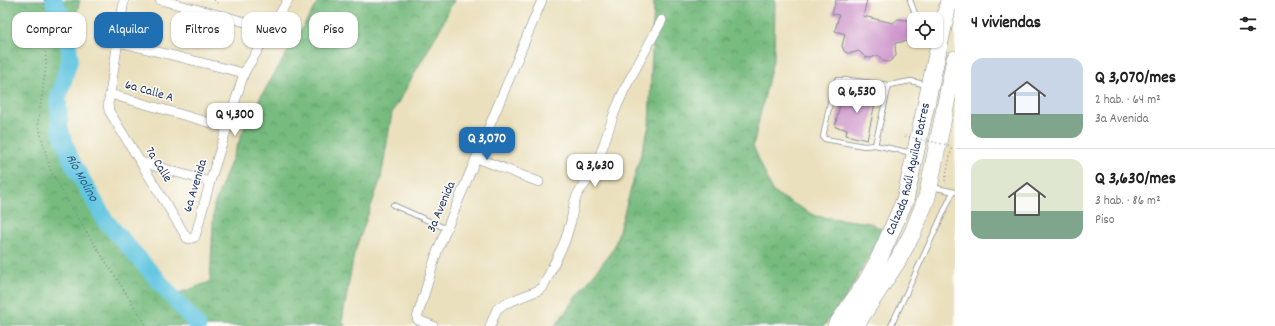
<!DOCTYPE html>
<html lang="es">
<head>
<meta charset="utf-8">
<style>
	body { margin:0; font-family:Dekko,sans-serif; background:#f6f6f6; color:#222; height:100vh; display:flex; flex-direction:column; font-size:15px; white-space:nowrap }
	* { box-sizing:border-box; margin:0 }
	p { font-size:13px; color:#767676 }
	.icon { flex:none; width:22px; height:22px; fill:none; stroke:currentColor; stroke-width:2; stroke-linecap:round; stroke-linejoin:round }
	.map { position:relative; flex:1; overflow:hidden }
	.drawer { display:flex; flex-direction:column; background:#fff; width:320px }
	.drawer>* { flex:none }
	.banner { position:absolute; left:12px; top:12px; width:380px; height:36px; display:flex; gap:8px }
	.controls { position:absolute; left:907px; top:12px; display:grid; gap:8px }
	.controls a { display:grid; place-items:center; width:36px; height:36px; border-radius:8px; background:#fff; box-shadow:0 1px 3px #0004; font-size:20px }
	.price { position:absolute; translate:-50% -34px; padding:0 9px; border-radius:8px; background:#fff; color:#222; font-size:13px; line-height:26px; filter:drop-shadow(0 1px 2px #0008) }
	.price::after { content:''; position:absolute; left:50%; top:24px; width:12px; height:9px; margin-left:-6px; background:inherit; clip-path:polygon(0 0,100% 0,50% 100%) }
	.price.active { background:#1f6fb2; color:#fff }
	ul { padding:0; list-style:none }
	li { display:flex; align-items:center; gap:12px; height:100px; padding:0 16px }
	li+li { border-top:1px solid #e0e0e0 }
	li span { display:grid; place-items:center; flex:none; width:112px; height:80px; border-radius:12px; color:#555 }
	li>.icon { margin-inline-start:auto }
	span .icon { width:48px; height:48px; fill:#fffc; stroke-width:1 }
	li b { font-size:17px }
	h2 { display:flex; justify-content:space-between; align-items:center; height:48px; padding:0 16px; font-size:17px }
	.tag { padding:0 14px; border-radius:12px; background:#fff; box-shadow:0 1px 3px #0004; font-size:14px; line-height:36px }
	.tag.active { background:#1f6fb2; color:#fff }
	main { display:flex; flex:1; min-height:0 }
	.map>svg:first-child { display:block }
</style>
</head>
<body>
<main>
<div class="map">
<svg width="955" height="326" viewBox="0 0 955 326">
	<defs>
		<pattern id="forest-crowns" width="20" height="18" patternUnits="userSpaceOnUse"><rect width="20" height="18" fill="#77bb7f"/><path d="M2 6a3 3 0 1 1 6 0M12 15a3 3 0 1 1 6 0" fill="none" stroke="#61986b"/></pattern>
	</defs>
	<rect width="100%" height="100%" fill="#fdfcf7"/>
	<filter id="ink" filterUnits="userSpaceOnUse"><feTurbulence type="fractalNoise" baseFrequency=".025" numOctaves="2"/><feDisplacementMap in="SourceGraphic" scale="8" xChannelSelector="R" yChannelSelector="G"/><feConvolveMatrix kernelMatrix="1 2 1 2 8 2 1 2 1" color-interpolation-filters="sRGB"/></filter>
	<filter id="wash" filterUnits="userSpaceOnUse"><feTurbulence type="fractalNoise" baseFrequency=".012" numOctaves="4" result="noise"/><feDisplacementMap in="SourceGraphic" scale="16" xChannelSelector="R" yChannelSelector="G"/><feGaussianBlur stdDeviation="0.9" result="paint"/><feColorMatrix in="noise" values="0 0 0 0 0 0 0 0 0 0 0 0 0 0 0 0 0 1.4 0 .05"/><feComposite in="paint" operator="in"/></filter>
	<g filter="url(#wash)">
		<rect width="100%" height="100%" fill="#eae0bd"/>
		<g fill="url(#forest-crowns)" stroke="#49756e">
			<polygon points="0,0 80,0 62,67 64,141 116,230 168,297 210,282 214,205 249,116 319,0 454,0 441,27 392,113 381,178 354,254 342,321 345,326 0,326"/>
			<polygon points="654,0 775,0 774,56 753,146 773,192 815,216 870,223 884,230 848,294 824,326 555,326 614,248 649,126"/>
		</g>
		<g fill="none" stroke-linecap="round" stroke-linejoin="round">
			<path stroke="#63c6e1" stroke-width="17" id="s1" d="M53,0L66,23L70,58L58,99L60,129L71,160L105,220L198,326"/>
		</g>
		<g id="blocks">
			<g fill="#c98dc7">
				<polygon points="836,0 867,0 863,16 893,23 898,19 906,20 909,21 914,28 913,35 908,41 895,43 896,56 889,62 883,61 878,55 871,58 865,57 859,51 852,53 847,53 844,51 842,46 845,34 835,31 839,15 832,14"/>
				<polygon points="856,89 877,94 867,140 846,135 847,129 835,127 842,95 854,97"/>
			</g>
		</g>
	</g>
	<g filter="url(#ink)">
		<use href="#blocks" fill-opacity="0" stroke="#82888e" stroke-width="1"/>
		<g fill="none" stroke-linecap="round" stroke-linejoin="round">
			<defs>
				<g id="lane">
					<polyline points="910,0 917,19"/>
					<polyline points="889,85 875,145 864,146 825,139 823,137 834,83 837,80 848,80 889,85 911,81 927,85"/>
					<polyline points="875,145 912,153"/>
					<polyline points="932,187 955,192"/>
					<polyline points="393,205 447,229"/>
					<polyline points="891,326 953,192"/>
				</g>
				<g id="street">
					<polyline points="124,0 110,94 108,104 109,111 187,238 189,239 195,237 210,182 244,73 288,0"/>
					<polyline points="160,0 231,18 269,29"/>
					<polyline points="118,42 244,73"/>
					<polyline points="110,94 228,128"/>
					<polyline points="477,158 539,182"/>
					<polyline points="141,162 210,182"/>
					<polyline points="433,326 418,320 417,318 437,252 542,0"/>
					<polyline points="490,326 497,309 504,304 539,290 543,287 565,241 571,221 574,203 578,193 588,180 597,164 615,111 625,88 662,20"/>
				</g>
				<g id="highway">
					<path id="s2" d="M836,326L867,281L877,263L905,200L949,0"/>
					<polyline points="855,326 898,260 913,232 927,197 955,59"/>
				</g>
			</defs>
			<use href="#lane" stroke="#82888e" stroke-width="6"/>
			<use href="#street" stroke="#82888e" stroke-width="10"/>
			<use href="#highway" stroke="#82888e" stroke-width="18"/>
			<g stroke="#82888e" stroke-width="1.5" stroke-dasharray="1 3" stroke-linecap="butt">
				<polyline points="45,0 44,13 46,65 38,123 50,169 72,209 147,326"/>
				<polyline points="214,0 219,5"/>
				<polyline points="945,181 952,146"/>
			</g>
			<use href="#lane" stroke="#fff" stroke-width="4.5"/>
			<use href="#street" stroke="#fff" stroke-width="9"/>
			<use href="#highway" stroke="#fff" stroke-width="17"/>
			<polyline stroke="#82888e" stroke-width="1.5" stroke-dasharray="1 3" stroke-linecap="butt" points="905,136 952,146"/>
		</g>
	</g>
	<g text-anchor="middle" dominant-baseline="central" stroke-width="3" stroke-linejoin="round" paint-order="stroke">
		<g font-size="13" fill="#1b2f5e" stroke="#fdfcf7">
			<text transform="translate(149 92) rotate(16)">6a Calle A</text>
			<text transform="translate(158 165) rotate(58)">7a Calle</text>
			<text stroke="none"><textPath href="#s2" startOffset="175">Calzada Raúl Aguilar Batres</textPath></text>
			<text transform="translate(196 186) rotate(-73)">6a Avenida</text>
			<text transform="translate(442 207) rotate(-67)">3a Avenida</text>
		</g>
		<g font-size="14" font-style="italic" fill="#315c85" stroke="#fdfcf7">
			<text stroke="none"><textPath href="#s1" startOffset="188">Río Molino</textPath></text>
		</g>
	</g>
</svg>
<div class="controls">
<a><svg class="icon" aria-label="locate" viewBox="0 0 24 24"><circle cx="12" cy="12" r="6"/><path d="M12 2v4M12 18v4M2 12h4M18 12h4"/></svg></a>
</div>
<b class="price" style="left:857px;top:114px">Q 6,530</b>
<b class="price" style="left:235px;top:137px">Q 4,300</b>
<b class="price active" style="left:487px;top:161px">Q 3,070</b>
<b class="price" style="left:595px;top:188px">Q 3,630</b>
<div class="banner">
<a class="tag">Comprar</a>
<a class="tag active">Alquilar</a>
<a class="tag">Filtros</a>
<a class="tag">Nuevo</a>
<a class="tag">Piso</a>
</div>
</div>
<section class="drawer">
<h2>4 viviendas<svg class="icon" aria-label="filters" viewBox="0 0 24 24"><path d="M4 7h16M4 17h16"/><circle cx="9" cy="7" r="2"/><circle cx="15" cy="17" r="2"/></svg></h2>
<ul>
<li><span style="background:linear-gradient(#c9d6e8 70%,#7fa58c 0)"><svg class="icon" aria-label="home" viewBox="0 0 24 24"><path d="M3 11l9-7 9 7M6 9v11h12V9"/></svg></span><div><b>Q 3,070/mes</b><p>2 hab. · 64 m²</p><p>3a Avenida</p></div></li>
<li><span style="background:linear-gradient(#dfe7d0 65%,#7fa58c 0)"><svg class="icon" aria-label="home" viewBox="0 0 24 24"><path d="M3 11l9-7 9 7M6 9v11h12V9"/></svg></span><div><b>Q 3,630/mes</b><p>3 hab. · 86 m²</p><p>Piso</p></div></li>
</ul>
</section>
</main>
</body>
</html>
